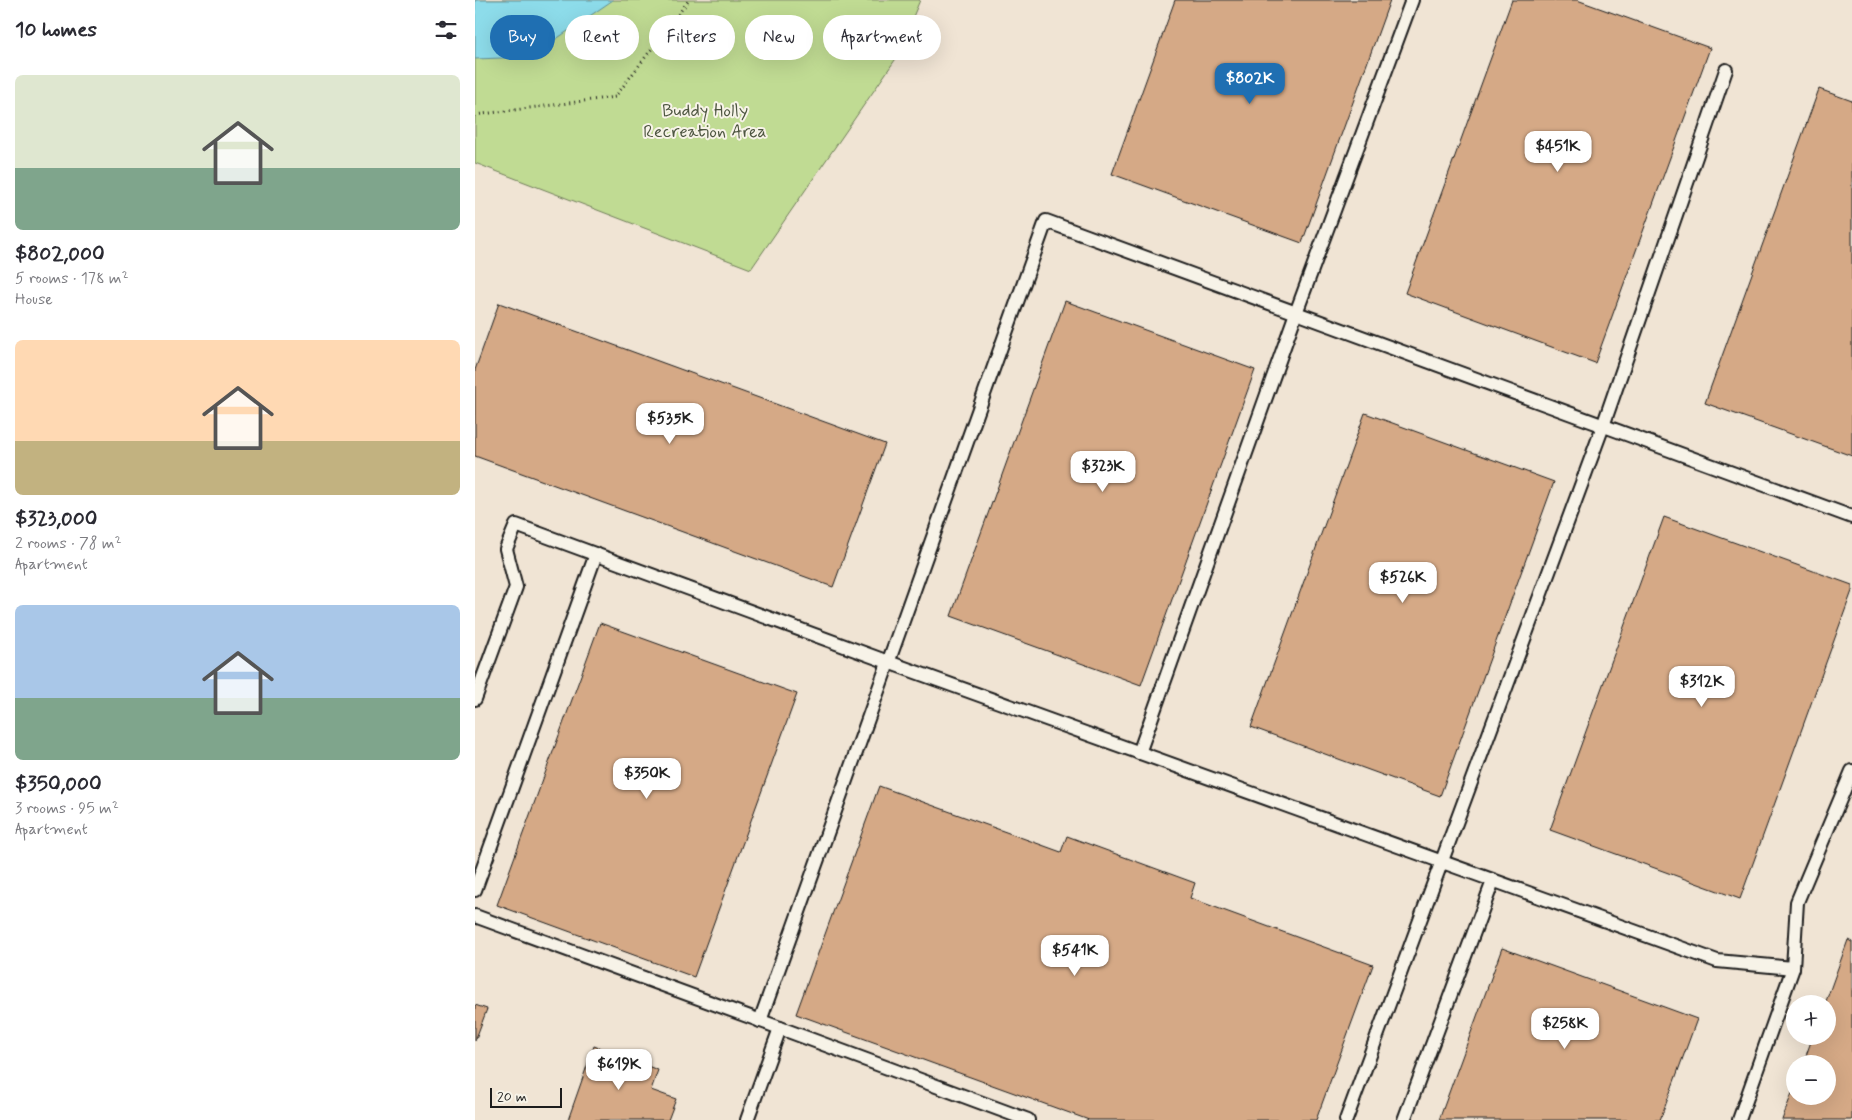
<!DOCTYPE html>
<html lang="en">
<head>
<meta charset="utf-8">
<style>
	body { margin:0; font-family:Mynerve,sans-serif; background:#f2f2f3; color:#2b2b33; height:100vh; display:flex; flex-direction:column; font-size:19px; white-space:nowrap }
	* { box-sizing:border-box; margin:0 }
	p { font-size:16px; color:#7c7c81 }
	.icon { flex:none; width:28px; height:28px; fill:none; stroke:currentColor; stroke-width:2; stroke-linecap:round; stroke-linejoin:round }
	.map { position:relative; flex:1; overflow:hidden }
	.drawer { display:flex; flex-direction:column; background:#fff; width:475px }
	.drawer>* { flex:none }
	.hud { position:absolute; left:15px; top:15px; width:475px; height:45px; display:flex; gap:10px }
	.controls { position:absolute; left:1311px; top:995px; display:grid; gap:10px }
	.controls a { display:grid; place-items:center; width:50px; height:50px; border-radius:50%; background:#fff; box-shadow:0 5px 20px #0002; font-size:25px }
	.scale { position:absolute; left:15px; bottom:12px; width:72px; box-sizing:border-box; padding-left:5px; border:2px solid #1c1c1c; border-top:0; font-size:14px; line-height:18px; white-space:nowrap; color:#1c1c1c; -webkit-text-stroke:4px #f7f3e8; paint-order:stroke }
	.price { position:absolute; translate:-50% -42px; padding:0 11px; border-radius:10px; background:#fff; color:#222; font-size:16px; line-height:32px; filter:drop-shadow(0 1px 2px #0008) }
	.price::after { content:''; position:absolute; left:50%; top:30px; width:15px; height:11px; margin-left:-8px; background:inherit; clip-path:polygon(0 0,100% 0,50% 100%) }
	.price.on { background:#1f6fb2; color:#fff }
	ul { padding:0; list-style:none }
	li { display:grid; align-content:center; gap:10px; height:265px; padding:0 15px }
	li span { display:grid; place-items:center; height:155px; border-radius:8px; color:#555 }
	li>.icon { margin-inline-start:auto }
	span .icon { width:90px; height:90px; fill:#fffc; stroke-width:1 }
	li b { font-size:21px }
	h2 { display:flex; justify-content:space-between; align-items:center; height:60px; padding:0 15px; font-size:21px }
	.chip { padding:0 18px; border-radius:22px; background:#fff; box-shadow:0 5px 20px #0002; font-size:18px; line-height:45px }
	.chip.on { background:#1f6fb2; color:#fff }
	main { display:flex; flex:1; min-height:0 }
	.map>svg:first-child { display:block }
</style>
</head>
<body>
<main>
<section class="drawer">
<h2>10 homes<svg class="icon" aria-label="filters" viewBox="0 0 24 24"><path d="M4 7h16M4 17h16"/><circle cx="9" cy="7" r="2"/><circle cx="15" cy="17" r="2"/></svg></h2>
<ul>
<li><span style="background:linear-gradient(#dfe7d0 60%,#7fa58c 0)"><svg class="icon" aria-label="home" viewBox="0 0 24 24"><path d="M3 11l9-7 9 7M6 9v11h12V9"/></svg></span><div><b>$802,000</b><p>5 rooms · 178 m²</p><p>House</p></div></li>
<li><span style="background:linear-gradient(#ffd9b3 65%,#c2b280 0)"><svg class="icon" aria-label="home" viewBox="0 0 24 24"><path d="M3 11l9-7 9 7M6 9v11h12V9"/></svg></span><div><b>$323,000</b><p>2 rooms · 78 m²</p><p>Apartment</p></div></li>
<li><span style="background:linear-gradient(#a9c7e8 60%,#7fa58c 0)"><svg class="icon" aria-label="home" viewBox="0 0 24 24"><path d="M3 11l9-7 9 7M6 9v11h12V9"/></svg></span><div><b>$350,000</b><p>3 rooms · 95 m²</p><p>Apartment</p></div></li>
</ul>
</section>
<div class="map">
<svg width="1377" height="1120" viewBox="0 0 1377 1120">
	<rect width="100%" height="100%" fill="#f0e4d4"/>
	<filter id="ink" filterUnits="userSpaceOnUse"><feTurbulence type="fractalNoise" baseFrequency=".02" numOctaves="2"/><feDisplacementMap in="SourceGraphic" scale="10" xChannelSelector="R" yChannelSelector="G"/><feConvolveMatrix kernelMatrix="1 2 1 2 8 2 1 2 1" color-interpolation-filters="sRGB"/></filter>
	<g filter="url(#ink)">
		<polygon fill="#c0db93" stroke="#6e7c58" points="0,0 445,0 420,60 276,269 0,163"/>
		<polygon fill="#8ddcea" stroke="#608f98" points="0,0 138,0 55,57 0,59"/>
		<g fill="#d5a986" stroke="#1c1c1c">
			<polygon points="700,0 915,0 827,243 637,174"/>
			<polygon points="1037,0 1102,0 1235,48 1120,363 930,293"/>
			<polygon points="1344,89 1377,101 1377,456 1230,403"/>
			<polygon points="590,301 780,370 666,685 476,616"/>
			<polygon points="24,303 410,444 358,587 0,456 0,370"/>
			<polygon points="890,413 1079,482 965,796 776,727"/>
			<polygon points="1189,517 1377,585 1377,591 1265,899 1075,830"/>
			<polygon points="125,623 322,694 219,977 22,905"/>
			<polygon points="404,786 586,852 592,836 720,883 715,898 898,965 841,1120 614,1120 321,1014"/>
			<polygon points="1373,940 1377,942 1377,1120 1307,1120 1320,1085 1320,1096 1352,1096 1352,1064 1328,1064 1338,1036 1352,1036 1352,1004 1350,1004"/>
			<polygon points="1027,948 1222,1019 1185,1120 964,1120"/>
			<polygon points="0,1005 12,1009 0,1041"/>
			<polygon points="119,1046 183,1070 176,1090 201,1099 193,1120 93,1120"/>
		</g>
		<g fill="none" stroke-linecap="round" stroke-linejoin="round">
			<defs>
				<g id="service">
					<polyline points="0,699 41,587 31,549 41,525 413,662 1242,961 1318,968"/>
					<polyline points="664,753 821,313 937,0"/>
					<polyline points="0,890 121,554"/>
					<polyline points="0,916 305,1028 272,1120"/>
					<polyline points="285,1021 571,221 1377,517"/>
					<polyline points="305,1028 553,1120"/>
					<polyline points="871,1120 1128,426 1251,70"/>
					<polyline points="929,1120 1018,881"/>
					<polyline points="1264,1120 1318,968 1322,902 1377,771"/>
				</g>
			</defs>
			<use href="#service" stroke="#1c1c1c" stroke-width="16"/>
			<polyline stroke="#1c1c1c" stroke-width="3" stroke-dasharray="1 4" stroke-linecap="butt" points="0,115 140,97 214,0"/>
			<use href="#service" stroke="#f7f3e8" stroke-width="12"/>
		</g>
	</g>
	<g text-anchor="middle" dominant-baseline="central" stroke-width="4" stroke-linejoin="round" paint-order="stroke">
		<g font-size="18" fill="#4d5540" stroke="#f7f3e8">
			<text x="230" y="111">Buddy Holly<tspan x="230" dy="21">Recreation Area</tspan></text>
		</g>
	</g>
</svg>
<div class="controls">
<a>+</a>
<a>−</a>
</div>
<div class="scale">20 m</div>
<b class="price on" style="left:775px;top:105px">$802K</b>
<b class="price" style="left:1083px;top:173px">$451K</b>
<b class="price" style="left:195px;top:445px">$535K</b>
<b class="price" style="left:628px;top:493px">$323K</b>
<b class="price" style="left:928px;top:604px">$526K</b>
<b class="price" style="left:1227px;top:708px">$312K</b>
<b class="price" style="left:172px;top:800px">$350K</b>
<b class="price" style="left:600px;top:977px">$541K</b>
<b class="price" style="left:1090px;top:1050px">$258K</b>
<b class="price" style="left:144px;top:1091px">$619K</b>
<div class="hud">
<a class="chip on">Buy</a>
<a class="chip">Rent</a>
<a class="chip">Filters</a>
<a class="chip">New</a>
<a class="chip">Apartment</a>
</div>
</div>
</main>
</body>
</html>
